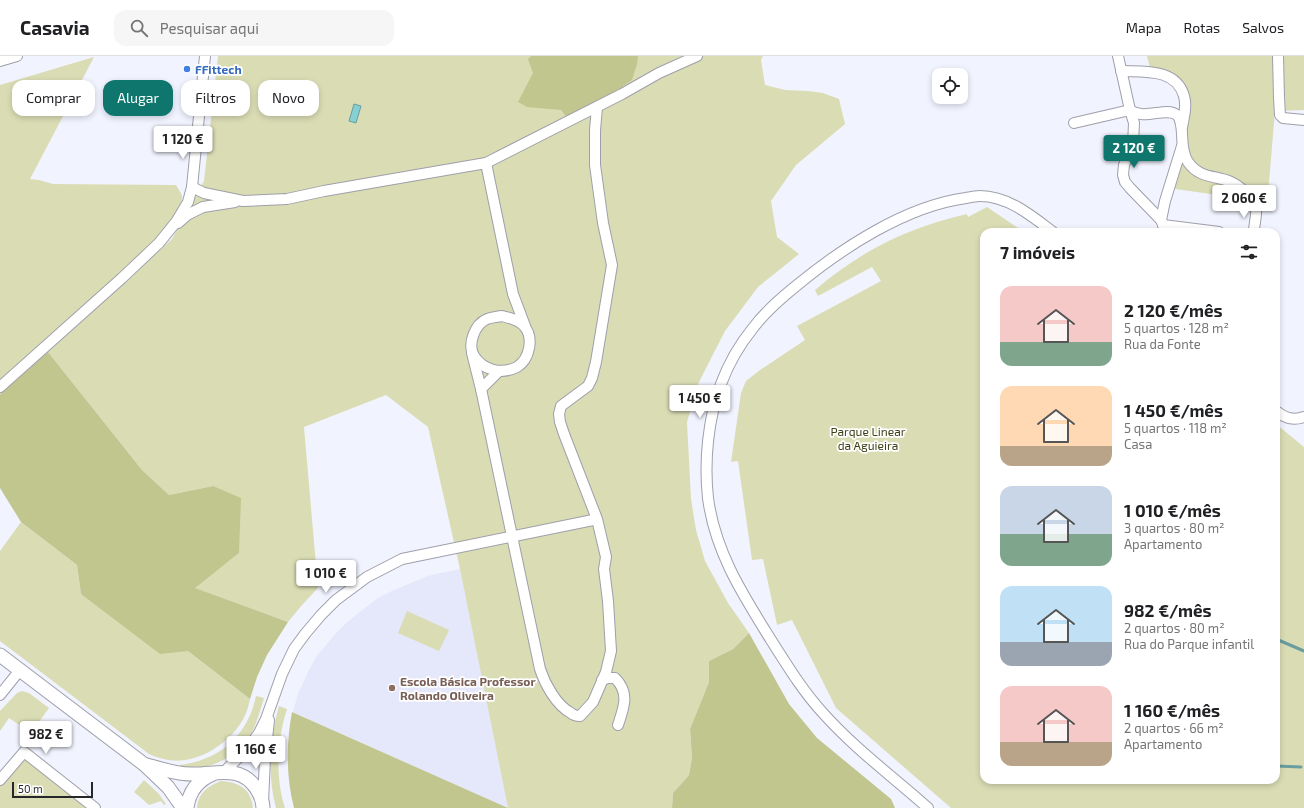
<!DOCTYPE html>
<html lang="pt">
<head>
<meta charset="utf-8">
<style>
	body { margin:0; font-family:"Exo 2",sans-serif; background:#f6f6f6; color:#202124; height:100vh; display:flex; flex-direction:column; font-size:15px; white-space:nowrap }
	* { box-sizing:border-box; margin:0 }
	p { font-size:13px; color:#757577 }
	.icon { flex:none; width:22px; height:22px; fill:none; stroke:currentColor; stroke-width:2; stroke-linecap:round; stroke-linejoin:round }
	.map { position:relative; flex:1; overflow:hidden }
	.side { position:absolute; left:980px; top:172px; width:300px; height:556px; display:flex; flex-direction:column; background:#fff; border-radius:12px; box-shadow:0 2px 6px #0003 }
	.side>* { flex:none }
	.hud { position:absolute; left:12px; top:24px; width:380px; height:36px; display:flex; gap:8px }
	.controls { position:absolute; left:932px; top:12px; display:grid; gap:8px }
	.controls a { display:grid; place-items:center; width:36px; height:36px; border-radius:8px; background:#fff; box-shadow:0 2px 6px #0003; font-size:20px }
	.scale { position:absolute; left:12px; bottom:10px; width:81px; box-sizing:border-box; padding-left:4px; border:2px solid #26272b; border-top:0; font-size:11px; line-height:14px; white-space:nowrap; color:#26272b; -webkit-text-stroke:3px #fff; paint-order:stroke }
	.price { position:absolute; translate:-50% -34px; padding:0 9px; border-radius:4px; background:#fff; color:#222; font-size:13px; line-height:26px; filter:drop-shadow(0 1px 2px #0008) }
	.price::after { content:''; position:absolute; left:50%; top:24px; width:12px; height:9px; margin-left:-6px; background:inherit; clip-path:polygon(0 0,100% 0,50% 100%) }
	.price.selected { background:#0f766e; color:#fff }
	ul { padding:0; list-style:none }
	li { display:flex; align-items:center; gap:12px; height:100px; padding:0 20px }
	li span { display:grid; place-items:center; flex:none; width:112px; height:80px; border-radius:12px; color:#555 }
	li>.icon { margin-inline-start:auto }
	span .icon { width:48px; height:48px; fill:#fffc; stroke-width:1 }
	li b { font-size:17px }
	h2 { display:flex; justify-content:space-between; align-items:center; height:48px; padding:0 20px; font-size:17px }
	.chip { padding:0 14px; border-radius:12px; background:#fff; box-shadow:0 2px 6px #0003; font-size:14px; line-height:36px }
	.chip.selected { background:#0f766e; color:#fff }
	header { display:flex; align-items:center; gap:24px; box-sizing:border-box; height:56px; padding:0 20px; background:#fff; border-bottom:1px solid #e0e0e0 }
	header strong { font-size:19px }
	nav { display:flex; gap:22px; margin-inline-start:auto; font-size:14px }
	.search { width:280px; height:36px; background:#f6f6f6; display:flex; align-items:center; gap:10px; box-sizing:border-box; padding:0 14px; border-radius:12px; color:#757577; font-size:15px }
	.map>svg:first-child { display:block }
</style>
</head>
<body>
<header>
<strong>Casavia</strong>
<div class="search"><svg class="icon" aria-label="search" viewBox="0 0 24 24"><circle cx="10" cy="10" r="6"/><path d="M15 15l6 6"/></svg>Pesquisar aqui</div>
<nav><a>Mapa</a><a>Rotas</a><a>Salvos</a></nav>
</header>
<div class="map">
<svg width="1304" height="752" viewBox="0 0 1304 752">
	<rect width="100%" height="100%" fill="#f1f3ff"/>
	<polygon fill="#e5e7fa" points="460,513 477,596 508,752 293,656 298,638 308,616 316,601 338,575 351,563 378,542 394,534 428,520"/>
	<g fill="#daddb4">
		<polygon points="218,0 763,0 761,4 765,29 785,34 808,35 823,37 839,43 845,68 796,109 771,145 777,181 799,198 758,231 725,275 699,326 687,366 691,443 696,474 705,505 728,547 749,577 733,593 709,605 709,626 690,673 692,702 689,719 673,737 672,752 508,752 460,513 428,371 386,339 304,371 318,532 302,549 288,566 194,532 239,497 213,430 169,439 142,414 48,296 172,183 204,125"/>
		<polygon points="1147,0 1304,0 1304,54 1275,55 1267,150 1254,144 1175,133 1180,110 1181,34 1151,16"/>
		<path d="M94,1L30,123L39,124L53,128L176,129C178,133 181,136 182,140C184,155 152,188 142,199L0,324V29Z"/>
		<path d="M987,151L1024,176H984V724H1276V368L1304,391V752H951L836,652L792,564L777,569L763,503L752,504L738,405L731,406L741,337L746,325L760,314L805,284L797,270L881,225L872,211L818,240L815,234C862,194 907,172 967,158L968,161Z"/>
		<path d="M21,466L77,509L81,538L188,595L250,643C249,647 248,653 246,657C237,680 209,701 185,704C172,706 160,703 149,698L0,585V495Z"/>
		<polygon points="407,555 449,574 439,595 398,577"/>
		<polygon points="22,635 29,637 49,652 31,677 9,662 0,675 0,655 17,637"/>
		<path d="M256,640L264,642C261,652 258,662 254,672C246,691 227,705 208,710C199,713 189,711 180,710V709C220,704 248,679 256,640Z"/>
		<path d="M279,650L287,653C277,684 275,721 285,752H276C267,720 270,682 279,650Z"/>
		<polygon points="26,702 92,752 0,752 0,728 23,703"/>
		<polygon points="144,724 159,738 166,748 164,749 161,745 149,749 134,736"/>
		<path d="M221,725C239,726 251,733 253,752H197C198,737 208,730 221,725Z"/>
	</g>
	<g fill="#c1c58e">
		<polygon points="531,0 638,0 637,8 632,24 570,65 561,54 527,51 518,46 533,17 528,3"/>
		<polygon points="48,296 142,414 169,439 213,430 241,442 239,497 195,532 288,566 267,599 257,621 250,643 188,595 160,598 81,538 77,509 21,466 0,432 0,338"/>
		<polygon points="749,577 789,648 817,682 891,743 895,752 672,752 673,737 689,719 692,702 690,673 709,626 709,605 733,593"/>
		<path d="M292,656L508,752H511H294C286,720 286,688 292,656Z"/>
	</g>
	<polygon fill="#86cfd2" stroke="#699da0" points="354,48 361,50 356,67 349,65"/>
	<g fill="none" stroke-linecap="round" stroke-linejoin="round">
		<g stroke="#699da0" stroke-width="3">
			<polyline points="1276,583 1304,595"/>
			<polyline points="1276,710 1301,711"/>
		</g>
		<defs>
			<g id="minor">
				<polyline points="1118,0 1130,54 1134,67 1133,89 1124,109 1123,119 1125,126 1130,132 1161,164 1166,176"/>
				<polyline points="1278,0 1279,42 1280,59 1283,62 1304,64"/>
				<polyline points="0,5 17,0"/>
				<path d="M1121,15C1144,16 1176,12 1184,40C1187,50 1184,61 1182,71"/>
				<path d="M1130,54C1145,65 1166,50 1177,59C1186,68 1178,92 1188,106C1200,123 1215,119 1231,126C1238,129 1243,134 1249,139C1252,143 1255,146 1256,152C1257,159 1254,168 1254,176"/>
				<polyline points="1074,67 1130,54"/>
				<polyline points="486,107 513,238 525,270"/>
				<polyline points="192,131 204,137 243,145 287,143 324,135 486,107 622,38 659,17 697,0"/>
				<polyline points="1161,164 1165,145 1182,90"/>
				<polyline points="178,167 187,159 203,151 235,146"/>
				<polyline points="1163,169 1219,176"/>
				<path d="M502,260C510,262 519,264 524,270C534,281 530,303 517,311C501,319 483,314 474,300C467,288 475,268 487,263C492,261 497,261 502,260Z"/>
				<path d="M472,297L481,333L540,613C545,628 556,649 571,657C573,659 577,660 580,660L593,646L606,616L611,595L608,545L604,513L606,501L597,463L564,378L560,366L559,358L561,350L588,330L592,322L596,306L612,209L603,167L595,109V74L597,51"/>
				<polyline points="0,331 122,222 159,187 176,166 188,146 192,131 205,0"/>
				<polyline points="481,333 499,315"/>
				<path d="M1276,355C1285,362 1293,365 1304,361"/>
				<path d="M602,624L608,622H615C630,637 624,651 618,669"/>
				<polyline points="0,639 20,614"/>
				<polyline points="224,716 249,691 259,677 266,663 282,618 294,593 305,578 321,559 336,544 367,521 402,503 593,464"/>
				<polyline points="0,724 24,696 95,752"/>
				<polyline points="263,746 265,702 269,664"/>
				<path d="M928,752C892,720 854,692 822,656C802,634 787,609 771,584C743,539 715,496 708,442C704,405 708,363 721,328C728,309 740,288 753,272C765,256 781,242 796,230C842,192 906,150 966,142C971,141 976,140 980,140C1008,140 1032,160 1053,176"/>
			</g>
			<g id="tertiary">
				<polyline points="0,599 145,709 168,731 183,752"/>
				<path d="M147,709C161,713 176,718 191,718C215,719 240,708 256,732C260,738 263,745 263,752"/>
				<path d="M187,752C189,736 198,724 213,718"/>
			</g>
		</defs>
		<use href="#minor" stroke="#9e9faa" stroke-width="12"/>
		<use href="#tertiary" stroke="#9e9faa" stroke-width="15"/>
		<use href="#minor" stroke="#fff" stroke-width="10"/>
		<use href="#tertiary" stroke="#fff" stroke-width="13"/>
	</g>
	<circle fill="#3f7fe0" stroke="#fff" stroke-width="1.5" cx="187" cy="13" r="4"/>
	<circle fill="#8d6e63" stroke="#fff" stroke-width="1.5" cx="392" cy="632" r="4"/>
	<g text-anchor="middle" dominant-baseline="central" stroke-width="3.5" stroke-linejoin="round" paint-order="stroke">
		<g font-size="12" font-weight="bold" fill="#366cbe" stroke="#fff" text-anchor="start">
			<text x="195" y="13">FFittech</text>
		</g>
		<g font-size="12" fill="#3e4015" stroke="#fff">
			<text x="868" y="375">Parque Linear<tspan x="868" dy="14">da Aguieira</tspan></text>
		</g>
		<g font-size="12" font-weight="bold" fill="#785e54" stroke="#fff" text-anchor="start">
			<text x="400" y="625">Escola Básica Professor<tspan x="400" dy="14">Rolando Oliveira</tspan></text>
		</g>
	</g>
</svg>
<div class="controls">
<a><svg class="icon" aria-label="locate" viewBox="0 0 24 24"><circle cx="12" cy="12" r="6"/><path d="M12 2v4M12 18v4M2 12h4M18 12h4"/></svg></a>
</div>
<div class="scale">50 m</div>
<b class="price" style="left:183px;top:104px">1 120 €</b>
<b class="price selected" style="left:1134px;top:113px">2 120 €</b>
<b class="price" style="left:1244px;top:163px">2 060 €</b>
<b class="price" style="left:700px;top:363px">1 450 €</b>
<b class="price" style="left:326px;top:538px">1 010 €</b>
<b class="price" style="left:46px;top:699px">982 €</b>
<b class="price" style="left:256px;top:714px">1 160 €</b>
<div class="hud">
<a class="chip">Comprar</a>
<a class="chip selected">Alugar</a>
<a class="chip">Filtros</a>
<a class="chip">Novo</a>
</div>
<section class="side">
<h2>7 imóveis<svg class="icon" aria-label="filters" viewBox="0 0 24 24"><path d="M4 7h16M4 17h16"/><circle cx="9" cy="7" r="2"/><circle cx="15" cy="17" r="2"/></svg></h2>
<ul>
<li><span style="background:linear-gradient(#f6c9c9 70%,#7fa58c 0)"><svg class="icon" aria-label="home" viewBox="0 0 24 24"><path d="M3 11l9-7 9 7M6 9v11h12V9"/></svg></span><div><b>2 120 €/mês</b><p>5 quartos · 128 m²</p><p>Rua da Fonte</p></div></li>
<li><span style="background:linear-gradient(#ffd9b3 75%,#b9a48a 0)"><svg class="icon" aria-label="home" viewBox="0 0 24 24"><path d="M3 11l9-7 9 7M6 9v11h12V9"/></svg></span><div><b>1 450 €/mês</b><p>5 quartos · 118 m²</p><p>Casa</p></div></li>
<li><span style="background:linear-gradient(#c9d6e8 60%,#7fa58c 0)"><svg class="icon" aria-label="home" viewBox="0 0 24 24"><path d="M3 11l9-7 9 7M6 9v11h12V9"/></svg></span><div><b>1 010 €/mês</b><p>3 quartos · 80 m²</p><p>Apartamento</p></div></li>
<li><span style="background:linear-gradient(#bfe0f5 70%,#9aa5b1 0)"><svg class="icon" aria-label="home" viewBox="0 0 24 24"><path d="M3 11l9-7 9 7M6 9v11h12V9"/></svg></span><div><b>982 €/mês</b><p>2 quartos · 80 m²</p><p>Rua do Parque infantil</p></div></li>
<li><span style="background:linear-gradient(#f6c9c9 70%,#b9a48a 0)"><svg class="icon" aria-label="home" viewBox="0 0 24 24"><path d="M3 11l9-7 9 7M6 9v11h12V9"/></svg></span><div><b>1 160 €/mês</b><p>2 quartos · 66 m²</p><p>Apartamento</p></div></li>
</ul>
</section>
</div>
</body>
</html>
